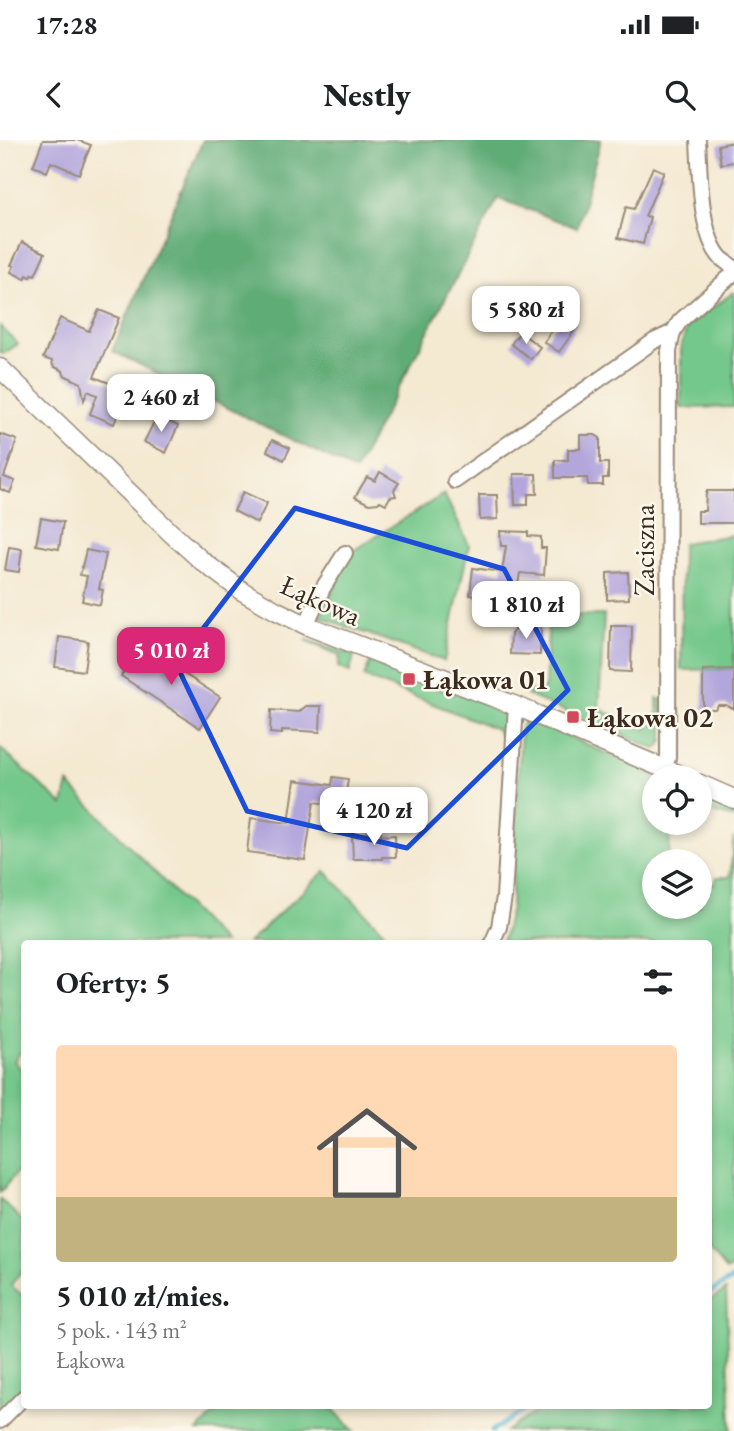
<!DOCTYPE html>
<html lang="pl">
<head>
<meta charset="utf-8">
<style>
	body { margin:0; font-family:"EB Garamond",serif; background:#f6f6f6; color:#202124; height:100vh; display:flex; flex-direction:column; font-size:26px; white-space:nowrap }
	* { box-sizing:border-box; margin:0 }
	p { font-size:23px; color:#757577 }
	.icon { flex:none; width:38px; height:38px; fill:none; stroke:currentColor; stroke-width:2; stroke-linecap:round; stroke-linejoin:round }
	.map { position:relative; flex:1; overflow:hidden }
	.drawer { position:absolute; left:21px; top:800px; width:691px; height:469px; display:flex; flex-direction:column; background:#fff; border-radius:7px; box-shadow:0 4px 10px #0003 }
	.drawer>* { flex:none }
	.fabs { position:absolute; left:642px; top:625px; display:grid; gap:14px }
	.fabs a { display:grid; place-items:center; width:70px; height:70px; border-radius:50%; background:#fff; box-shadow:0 4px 10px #0003; font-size:35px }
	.price { position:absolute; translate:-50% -60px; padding:0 16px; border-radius:14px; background:#fff; color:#222; font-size:23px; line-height:46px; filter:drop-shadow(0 2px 4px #0008) }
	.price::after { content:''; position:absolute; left:50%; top:42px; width:21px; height:16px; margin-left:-10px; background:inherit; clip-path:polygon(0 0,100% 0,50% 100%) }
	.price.current { background:#db2777; color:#fff }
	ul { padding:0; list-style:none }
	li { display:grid; align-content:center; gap:14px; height:371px; padding:0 35px }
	li span { display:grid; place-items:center; height:217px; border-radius:7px; color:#555 }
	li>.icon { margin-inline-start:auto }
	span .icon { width:126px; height:126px; fill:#fffc; stroke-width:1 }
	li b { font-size:30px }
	h2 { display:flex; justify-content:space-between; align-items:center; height:84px; padding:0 35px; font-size:30px }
	.status { display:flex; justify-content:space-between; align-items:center; height:49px; padding:0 35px; background:#fff; direction:ltr }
	.status svg { height:19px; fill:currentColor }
	header { display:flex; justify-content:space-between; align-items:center; height:91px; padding:0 35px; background:#fff; font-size:32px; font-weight:800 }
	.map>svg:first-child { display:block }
</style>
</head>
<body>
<div class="status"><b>17:28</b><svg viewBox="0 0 49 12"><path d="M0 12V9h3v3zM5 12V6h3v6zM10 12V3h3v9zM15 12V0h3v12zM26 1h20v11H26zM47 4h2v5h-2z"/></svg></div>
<header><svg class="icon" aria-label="back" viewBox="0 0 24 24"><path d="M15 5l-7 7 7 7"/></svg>Nestly<svg class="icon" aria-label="search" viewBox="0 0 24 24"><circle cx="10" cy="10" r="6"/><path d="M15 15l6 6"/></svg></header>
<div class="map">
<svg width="734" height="1291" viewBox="0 0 734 1291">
	<rect width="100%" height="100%" fill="#fbf7ec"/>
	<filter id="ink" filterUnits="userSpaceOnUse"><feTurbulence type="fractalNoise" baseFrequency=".0143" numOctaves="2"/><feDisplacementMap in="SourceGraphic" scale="14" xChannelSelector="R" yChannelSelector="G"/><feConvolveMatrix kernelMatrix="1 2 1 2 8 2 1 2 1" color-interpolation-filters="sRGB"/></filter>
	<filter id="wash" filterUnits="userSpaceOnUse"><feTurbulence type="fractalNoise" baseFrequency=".00686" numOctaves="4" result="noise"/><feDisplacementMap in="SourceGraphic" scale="28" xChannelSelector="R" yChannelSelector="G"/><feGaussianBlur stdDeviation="1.57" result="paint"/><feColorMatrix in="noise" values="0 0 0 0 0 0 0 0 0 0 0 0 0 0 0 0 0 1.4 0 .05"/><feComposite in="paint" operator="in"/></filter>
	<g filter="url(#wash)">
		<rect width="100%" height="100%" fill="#f4e9d1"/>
		<g fill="#75c88b" stroke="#587954" stroke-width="2">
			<polygon points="734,152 734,267 681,268 681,205 688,186"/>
			<polygon points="0,186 18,204 3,214 0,211"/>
			<polygon points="444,354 469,405 444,521 320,477 336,445 337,432 348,414"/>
			<polygon points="734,395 734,529 681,530 682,403"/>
			<polygon points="604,475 599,569 646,589 658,581 657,558 663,561 663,600 660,606 656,609 527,555 529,550 535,552 545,547 549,476"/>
			<polygon points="306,500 354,515 350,532 338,527 340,516"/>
			<polygon points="371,520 393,528 392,532 453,554 455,552 507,571 509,581 507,608 497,589 364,537"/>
			<polygon points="530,579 660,637 654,637 654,682 670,683 669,721 654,721 654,766 700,766 700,741 715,744 717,737 730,737 734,697 734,1126 726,1131 709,1111 709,803 501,803 504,796 511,767 521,589 524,581"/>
			<polygon points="0,608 63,665 68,643 224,803 24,803 24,908 14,921 24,932 24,1023 0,1053"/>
			<polygon points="701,655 734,669 734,678 700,669"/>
			<polygon points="325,731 394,803 248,803"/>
			<polygon points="0,1059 24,1082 24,1128 11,1145 24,1157 24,1250 0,1274"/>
			<polygon points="726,1150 731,1291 506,1291 546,1265 709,1265 709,1161"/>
			<polygon points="224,1265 329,1265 354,1291 197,1291"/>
		</g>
		<polygon fill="#60ac77" stroke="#4e6b4a" stroke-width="2" points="203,0 601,0 577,88 498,58 355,331 112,211"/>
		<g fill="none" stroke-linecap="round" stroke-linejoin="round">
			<g stroke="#54b4d2" stroke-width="5">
				<polyline points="709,1153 734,1138"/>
				<polyline points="492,1291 532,1265"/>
			</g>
		</g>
		<g id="blocks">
			<g fill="#b2a6dc">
				<polygon points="43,0 77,0 91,5 79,34 51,22 47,32 33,26"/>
				<polygon points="734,2 734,22 721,24 718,5"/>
				<polygon points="653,27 664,32 645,76 650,77 643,104 618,98 626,67 634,69"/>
				<polygon points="22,102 45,113 35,135 32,134 30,137 27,135 25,139 11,132 14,126 11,125"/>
				<polygon points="99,170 119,178 94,237 135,253 130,264 123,262 114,284 90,274 97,255 88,251 84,260 81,243 64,235 63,231 53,226 52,221 43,218 60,178 89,191"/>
				<polygon points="563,175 576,184 572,190 574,191 559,212 544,202"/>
				<polygon points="520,192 540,207 531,219 511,204"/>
				<polygon points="157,276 178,286 166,313 144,302"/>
				<polygon points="0,294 17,300 4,337 15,341 10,353 0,349"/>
				<polygon points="580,295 595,295 600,298 600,323 608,323 608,338 603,338 603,345 588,345 587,338 555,338 555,320 568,320 568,309 580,309"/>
				<polygon points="272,300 290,308 284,320 267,311"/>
				<polygon points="380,332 399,343 394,350 396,356 390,357 386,364 380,361 378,363 369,364 355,357 367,337 375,341"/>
				<polygon points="514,334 536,334 537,354 528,354 528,365 515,365"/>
				<polygon points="707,351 734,351 734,383 698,383 698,371 705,371 706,353 707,353"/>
				<polygon points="243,352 267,363 257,383 234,371"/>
				<polygon points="479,355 497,355 498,379 480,380"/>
				<polygon points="41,378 63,382 59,409 36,405"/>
				<polygon points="500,391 528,392 528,396 541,397 541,408 546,408 544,435 520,433 515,462 470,455 473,428 502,432 506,406 501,406"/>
				<polygon points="9,407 22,409 19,432 5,430"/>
				<polygon points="86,410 106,414 99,449 103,450 100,465 82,461 87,436 80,435"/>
				<polygon points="628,432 629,459 607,460 607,433"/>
				<polygon points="526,484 541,485 540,515 510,514 511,494 515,489 526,490"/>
				<polygon points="611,486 632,486 631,532 610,531"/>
				<polygon points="59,497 88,501 84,531 55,527"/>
				<polygon points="141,506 220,557 200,588 121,536"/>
				<polygon points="734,529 734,569 726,565 718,565 715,569 703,569 703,530"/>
				<polygon points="306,566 321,566 320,592 282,590 282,594 270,593 271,570 299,572"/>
				<polygon points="333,637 348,639 344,666 314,662 305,720 247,712 251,678 289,683 295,640 332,645"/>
				<polygon points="381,692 381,696 395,695 396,717 382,717 382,719 353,719 352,697 366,696 366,693"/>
			</g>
		</g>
	</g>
	<g filter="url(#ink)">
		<use href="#blocks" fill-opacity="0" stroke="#988a78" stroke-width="2"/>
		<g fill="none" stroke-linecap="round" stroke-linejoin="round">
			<defs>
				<g id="minor">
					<path d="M698,0C700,31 699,94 721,118C725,121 730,125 734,128"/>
					<polyline points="455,341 654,201 673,192 680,181 734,133"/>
					<polyline points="306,485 323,448 345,413"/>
					<polyline points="664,628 668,618 669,211 673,192"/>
					<polyline points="492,803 499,787 504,757 516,566"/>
					<polyline points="0,1281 24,1257"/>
				</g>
				<g id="tertiary">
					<polyline points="0,228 171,393 202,421 242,451 277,471 308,486 516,566 684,637"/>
					<polyline points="700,644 734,659"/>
				</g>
			</defs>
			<use href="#minor" stroke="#988a78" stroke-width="18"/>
			<use href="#tertiary" stroke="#988a78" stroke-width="21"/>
			<use href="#minor" stroke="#fff" stroke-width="14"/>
			<use href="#tertiary" stroke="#fff" stroke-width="18"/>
		</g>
	</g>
	<path fill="none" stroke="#1d4ed8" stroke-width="5" stroke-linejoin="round" d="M295,368L504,429L568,550L407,708L247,671L176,524Z"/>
	<g fill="#d1495b" stroke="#fbf7ec" stroke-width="2.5">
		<rect x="402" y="532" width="14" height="14" rx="3.5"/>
		<rect x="566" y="570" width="14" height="14" rx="3.5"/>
	</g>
	<g text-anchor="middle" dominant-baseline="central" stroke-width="5" stroke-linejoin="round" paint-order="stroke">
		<g font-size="28" fill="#3b2a1e" stroke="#fbf7ec">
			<text transform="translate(644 410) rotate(-90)">Zaciszna</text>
			<text transform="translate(321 460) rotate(24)">Łąkowa</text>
		</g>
		<g font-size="28" font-weight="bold" fill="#3b2a1e" stroke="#fbf7ec" text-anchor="start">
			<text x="423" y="539">Łąkowa 01</text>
			<text x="587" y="577">Łąkowa 02</text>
		</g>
	</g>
</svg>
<div class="fabs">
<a><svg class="icon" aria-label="locate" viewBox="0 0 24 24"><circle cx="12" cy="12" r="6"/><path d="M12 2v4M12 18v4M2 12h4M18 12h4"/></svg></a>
<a><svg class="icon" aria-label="layers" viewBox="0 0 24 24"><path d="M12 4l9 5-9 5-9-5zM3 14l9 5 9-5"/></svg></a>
</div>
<b class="price" style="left:526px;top:206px">5 580 zł</b>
<b class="price" style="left:161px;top:294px">2 460 zł</b>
<b class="price" style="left:526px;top:501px">1 810 zł</b>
<b class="price current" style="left:171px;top:547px">5 010 zł</b>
<b class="price" style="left:374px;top:707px">4 120 zł</b>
<section class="drawer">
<h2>Oferty: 5<svg class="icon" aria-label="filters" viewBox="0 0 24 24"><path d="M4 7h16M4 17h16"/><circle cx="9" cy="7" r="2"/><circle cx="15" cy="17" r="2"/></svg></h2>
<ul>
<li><span style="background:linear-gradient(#ffd9b3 70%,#c2b280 0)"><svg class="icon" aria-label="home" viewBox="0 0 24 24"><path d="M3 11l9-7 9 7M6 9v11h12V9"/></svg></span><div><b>5 010 zł/mies.</b><p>5 pok. · 143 m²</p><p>Łąkowa</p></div></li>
</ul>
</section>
</div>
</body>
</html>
